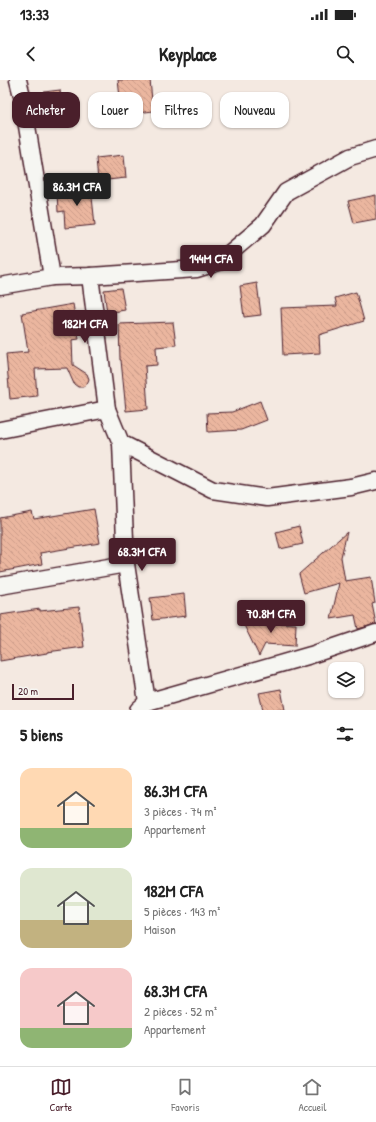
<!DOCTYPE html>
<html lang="fr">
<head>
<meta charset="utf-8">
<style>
	body { margin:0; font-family:"Patrick Hand",sans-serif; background:#f2f2f2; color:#222; height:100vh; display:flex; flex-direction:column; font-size:15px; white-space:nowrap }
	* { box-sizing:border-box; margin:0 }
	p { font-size:13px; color:#767676 }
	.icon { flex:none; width:22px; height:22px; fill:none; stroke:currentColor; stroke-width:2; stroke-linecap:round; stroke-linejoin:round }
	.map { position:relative; height:630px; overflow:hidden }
	.details { display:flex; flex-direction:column; background:#fff; flex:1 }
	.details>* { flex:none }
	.top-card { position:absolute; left:12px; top:12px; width:352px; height:36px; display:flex; gap:8px }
	.buttons { position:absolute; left:328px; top:582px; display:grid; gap:8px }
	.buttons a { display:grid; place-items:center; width:36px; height:36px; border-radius:8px; background:#fff; box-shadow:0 1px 3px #0004; font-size:20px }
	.scale { position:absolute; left:12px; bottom:10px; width:62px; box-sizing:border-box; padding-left:4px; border:2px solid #4a1f2b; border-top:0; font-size:11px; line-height:14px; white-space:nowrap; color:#4a1f2b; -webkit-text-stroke:3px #f6f6f2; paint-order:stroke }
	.price { position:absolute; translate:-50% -34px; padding:0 9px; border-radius:4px; background:#4a1f2b; color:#fff; font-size:13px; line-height:26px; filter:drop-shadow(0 1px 2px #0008) }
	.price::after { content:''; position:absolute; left:50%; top:24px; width:12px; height:9px; margin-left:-6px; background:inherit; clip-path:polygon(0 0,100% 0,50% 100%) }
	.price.selected { background:#222; color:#fff }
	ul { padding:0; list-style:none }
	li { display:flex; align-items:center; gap:12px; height:100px; padding:0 20px }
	li span { display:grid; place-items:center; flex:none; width:112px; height:80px; border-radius:12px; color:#555 }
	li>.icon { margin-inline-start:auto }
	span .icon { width:48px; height:48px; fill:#fffc; stroke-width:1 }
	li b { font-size:17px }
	h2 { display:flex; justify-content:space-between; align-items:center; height:48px; padding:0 20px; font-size:17px }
	.tag { padding:0 14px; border-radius:12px; background:#fff; box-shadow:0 1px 3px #0004; font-size:14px; line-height:36px }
	.tag.selected { background:#4a1f2b; color:#fff }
	.status { display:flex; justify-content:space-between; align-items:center; height:28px; padding:0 20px; background:#fff; direction:ltr }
	.status svg { height:11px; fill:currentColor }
	header { display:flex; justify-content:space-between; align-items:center; height:52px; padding:0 20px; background:#fff; font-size:18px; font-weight:700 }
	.tabs { display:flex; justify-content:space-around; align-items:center; height:56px; border-top:1px solid #e0e0e0; background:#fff; font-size:11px; color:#767676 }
	.tabs a { display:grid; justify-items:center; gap:2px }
	.tabs .selected { color:#4a1f2b }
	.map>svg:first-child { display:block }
</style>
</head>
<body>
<div class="status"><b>13:33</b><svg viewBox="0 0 49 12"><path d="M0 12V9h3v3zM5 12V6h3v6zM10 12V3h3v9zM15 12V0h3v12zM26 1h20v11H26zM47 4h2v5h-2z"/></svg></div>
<header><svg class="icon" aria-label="back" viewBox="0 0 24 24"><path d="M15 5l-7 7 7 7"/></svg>Keyplace<svg class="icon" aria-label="search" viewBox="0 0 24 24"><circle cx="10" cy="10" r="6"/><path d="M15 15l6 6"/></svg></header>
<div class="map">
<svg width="376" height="630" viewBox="0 0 376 630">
	<defs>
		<pattern id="building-back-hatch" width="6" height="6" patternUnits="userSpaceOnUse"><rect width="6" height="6" fill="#ebb69f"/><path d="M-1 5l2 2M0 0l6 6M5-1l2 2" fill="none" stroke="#cb9c89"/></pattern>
	</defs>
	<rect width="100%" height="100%" fill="#f4e9e1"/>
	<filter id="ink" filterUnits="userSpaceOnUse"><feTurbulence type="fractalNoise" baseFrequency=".025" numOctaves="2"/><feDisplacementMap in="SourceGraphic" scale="8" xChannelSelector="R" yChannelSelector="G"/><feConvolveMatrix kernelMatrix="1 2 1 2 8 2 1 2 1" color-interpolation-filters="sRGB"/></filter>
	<g filter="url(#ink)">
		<g fill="url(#building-back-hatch)" stroke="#4a1f2b">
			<polygon points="118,0 150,0 153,31 122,35"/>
			<polygon points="60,10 63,34 46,36 44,12"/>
			<polygon points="124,75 126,98 98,101 96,78"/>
			<polygon points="91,108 95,145 65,148 64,131 58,132 57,111"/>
			<polygon points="376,115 376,139 354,143 348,121"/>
			<polygon points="257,203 261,235 244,237 240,206"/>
			<polygon points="121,208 125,230 107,233 104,210"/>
			<polygon points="356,212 364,241 319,255 320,273 283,275 281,228 337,226 335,218"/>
			<polygon points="73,224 79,259 72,260 73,285 87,294 89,299 87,304 83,307 78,307 74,304 67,288 35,289 37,316 10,319 6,274 28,272 22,233"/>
			<polygon points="173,242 176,265 156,267 157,285 145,286 148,329 126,331 121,280 120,280 119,244"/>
			<polygon points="260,321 267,340 241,350 208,352 207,333 232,332"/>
			<polygon points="94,429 100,463 40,473 42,484 0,492 0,438 32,432 34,439"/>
			<polygon points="299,446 303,464 280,469 276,452"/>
			<polygon points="347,452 341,477 345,501 371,497 375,523 372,524 376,544 358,549 355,535 331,539 339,503 304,513 299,494"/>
			<polygon points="184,514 186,536 153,540 150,518"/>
			<polygon points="79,527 84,567 47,572 47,573 0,581 0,535 40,529 40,531"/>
			<polygon points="242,541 296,544 295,566 265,564 259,576"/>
			<polygon points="281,609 285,630 263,630 259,613"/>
		</g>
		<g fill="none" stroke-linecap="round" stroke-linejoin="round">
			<defs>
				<g id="minor">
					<polyline points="18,0 22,16 52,197"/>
					<polyline points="90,196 107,329"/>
					<polyline points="0,206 52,197 90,196 197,189 219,182 263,145 286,112 350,77 376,69"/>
					<polyline points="0,350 107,329 121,363 126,484 147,622"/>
					<polyline points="121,363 213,410 267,418 351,407 376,401"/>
					<polyline points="0,506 126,484"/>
					<polyline points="138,630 147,622 311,575 376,553"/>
				</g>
			</defs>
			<use href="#minor" stroke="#4a1f2b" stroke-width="19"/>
			<use href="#minor" stroke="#f6f6f2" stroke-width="16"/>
		</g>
	</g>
</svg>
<div class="buttons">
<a><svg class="icon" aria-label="layers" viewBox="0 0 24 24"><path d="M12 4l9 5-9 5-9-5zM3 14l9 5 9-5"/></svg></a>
</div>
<div class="scale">20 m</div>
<b class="price selected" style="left:77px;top:127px">86.3M CFA</b>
<b class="price" style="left:211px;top:199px">144M CFA</b>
<b class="price" style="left:85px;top:264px">182M CFA</b>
<b class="price" style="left:142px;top:492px">68.3M CFA</b>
<b class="price" style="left:271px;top:554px">70.8M CFA</b>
<div class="top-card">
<a class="tag selected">Acheter</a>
<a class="tag">Louer</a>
<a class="tag">Filtres</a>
<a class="tag">Nouveau</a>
</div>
</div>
<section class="details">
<h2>5 biens<svg class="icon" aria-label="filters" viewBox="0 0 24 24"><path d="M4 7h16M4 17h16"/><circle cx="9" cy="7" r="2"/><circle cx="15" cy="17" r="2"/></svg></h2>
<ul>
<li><span style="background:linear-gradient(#ffd9b3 75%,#8fb573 0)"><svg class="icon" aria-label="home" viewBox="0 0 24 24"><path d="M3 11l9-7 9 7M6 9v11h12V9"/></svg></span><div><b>86.3M CFA</b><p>3 pièces · 74 m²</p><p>Appartement</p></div></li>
<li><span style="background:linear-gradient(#dfe7d0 65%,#c2b280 0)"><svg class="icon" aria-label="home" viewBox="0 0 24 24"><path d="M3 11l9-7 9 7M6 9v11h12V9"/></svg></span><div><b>182M CFA</b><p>5 pièces · 143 m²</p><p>Maison</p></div></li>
<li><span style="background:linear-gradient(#f6c9c9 75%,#8fb573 0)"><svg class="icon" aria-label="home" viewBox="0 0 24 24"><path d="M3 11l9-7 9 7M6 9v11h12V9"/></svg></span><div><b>68.3M CFA</b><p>2 pièces · 52 m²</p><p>Appartement</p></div></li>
</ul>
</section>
<nav class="tabs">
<a class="selected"><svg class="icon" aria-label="map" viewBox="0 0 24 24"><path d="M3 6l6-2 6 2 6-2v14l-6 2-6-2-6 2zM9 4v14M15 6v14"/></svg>Carte</a>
<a><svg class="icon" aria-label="saved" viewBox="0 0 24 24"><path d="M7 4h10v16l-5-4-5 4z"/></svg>Favoris</a>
<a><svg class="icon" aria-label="home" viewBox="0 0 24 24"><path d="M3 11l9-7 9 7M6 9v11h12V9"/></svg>Accueil</a>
</nav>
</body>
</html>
